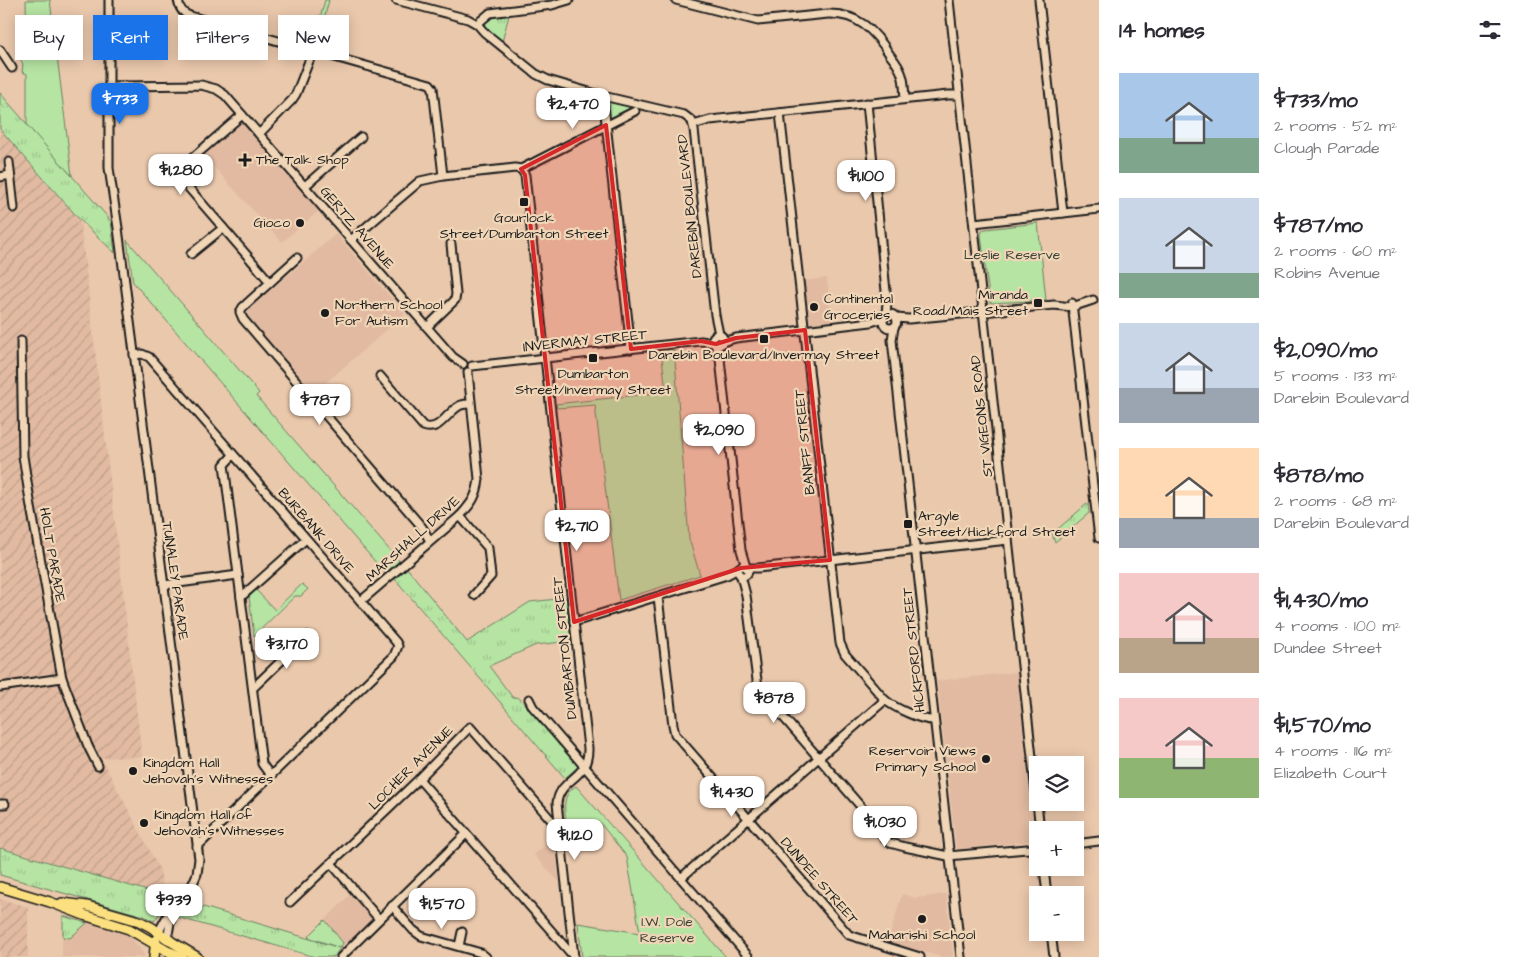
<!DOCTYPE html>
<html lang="en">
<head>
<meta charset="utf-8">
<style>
	body { margin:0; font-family:"Architects Daughter",sans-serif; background:#f7f7f7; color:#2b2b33; height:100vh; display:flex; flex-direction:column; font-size:19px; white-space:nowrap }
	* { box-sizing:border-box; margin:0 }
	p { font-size:16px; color:#7c7c81 }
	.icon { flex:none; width:28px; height:28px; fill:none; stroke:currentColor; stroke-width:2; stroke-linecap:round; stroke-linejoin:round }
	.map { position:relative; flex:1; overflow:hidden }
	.sheet { display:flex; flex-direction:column; background:#fff; width:425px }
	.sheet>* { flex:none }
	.banner { position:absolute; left:15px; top:15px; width:475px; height:45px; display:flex; gap:10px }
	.buttons { position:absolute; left:1029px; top:756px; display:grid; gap:10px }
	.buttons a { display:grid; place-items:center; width:55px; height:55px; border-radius:0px; background:#fff; box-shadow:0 2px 12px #0003; font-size:25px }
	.price { position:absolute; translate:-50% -42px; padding:0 11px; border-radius:10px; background:#fff; color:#222; font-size:16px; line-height:32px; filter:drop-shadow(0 1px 2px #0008) }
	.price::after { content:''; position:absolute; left:50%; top:30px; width:15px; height:11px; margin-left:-8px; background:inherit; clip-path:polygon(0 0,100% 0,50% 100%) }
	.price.active { background:#1a73e8; color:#fff }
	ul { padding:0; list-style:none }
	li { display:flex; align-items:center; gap:15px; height:125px; padding:0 20px }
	li span { display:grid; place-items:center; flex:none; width:140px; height:100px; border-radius:0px; color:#555 }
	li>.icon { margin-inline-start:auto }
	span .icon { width:60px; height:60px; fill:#fffc; stroke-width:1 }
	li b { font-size:21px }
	h2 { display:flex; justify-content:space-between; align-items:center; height:60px; padding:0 20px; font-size:21px }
	.chip { padding:0 18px; border-radius:0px; background:#fff; box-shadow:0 2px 12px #0003; font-size:18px; line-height:45px }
	.chip.active { background:#1a73e8; color:#fff }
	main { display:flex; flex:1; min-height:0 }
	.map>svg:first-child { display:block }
</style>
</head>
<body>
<main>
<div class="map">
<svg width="1099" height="957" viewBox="0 0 1099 957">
	<defs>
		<pattern id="industrial-furrows" width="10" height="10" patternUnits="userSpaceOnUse" patternTransform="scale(1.25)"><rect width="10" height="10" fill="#e1baa1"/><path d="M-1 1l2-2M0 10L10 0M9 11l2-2" fill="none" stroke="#c09f8a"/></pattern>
		<pattern id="grass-tufts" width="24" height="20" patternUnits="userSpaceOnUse" patternTransform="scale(1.25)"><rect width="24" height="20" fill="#b6e4a3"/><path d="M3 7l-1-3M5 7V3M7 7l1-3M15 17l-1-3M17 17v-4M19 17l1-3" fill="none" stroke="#9cc38c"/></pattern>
	</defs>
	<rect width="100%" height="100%" fill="#eac8ac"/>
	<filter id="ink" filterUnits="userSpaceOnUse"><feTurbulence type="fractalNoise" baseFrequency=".02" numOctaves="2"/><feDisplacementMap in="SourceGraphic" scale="10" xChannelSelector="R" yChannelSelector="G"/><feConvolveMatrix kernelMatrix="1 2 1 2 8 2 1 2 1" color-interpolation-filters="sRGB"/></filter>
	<g filter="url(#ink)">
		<g fill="#e1baa1">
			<polygon points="242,120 321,209 282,242 203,155"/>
			<polygon points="336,234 405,314 314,393 247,315 247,311"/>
			<polygon points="827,278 832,324 807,327 802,281"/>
			<polygon points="1017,672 1034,838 1031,841 959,849 956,847 937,681"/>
			<polygon points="554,837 559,882 534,855"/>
			<polygon points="351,894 372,919 371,923 345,946 325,920"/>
			<polygon points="902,894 916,898 946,894 953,955 951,957 942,957 888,942"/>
			<polygon points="63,916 130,936 143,953 144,957 62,957"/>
		</g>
		<g fill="url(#industrial-furrows)">
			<polygon points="0,129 80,220 142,757 101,758 160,870 164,896 0,847"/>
			<polygon points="0,899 28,907 28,957 0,957"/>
		</g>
		<g fill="url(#grass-tufts)" stroke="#698060">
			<polygon points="509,15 502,42 486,29 484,23 490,17"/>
			<polygon points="0,93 111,221 115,253 80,220 0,129"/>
			<polygon points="607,99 638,106 609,119"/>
			<polygon points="1088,503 1089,513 1055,542 1052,534"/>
			<polygon points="407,568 467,642 530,602 566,598 571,641 536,645 489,666 513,698 518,697 580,765 565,778 395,579"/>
			<polygon points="0,848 172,898 154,921 144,916 0,875"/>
			<polygon points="190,903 340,948 334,957 315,957 177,917"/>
			<polygon points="63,916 87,923 70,938 63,937"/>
		</g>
		<g fill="#b6e4a3" stroke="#698060">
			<polygon points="26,0 50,0 72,176 27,125 27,74 22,72 23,64 20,58 27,58"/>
			<polygon points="325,0 329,0 317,46 313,44"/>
			<polygon points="1038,223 1046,300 990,303 981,235 982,231 986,229"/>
			<polygon points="127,240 259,393 256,396 399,561 385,573 133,282"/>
			<polygon points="674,348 689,539 700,575 619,600 595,405 557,408 556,404 666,392 661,349"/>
			<polygon points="302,584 308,589 301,596 295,596 254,636 249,597 256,590 275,610"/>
			<path d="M576,786L726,957H582L578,923L640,933L627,857L600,823L567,827C565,811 560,796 576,786Z"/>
			<polygon points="325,920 343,943 340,948 308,937"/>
		</g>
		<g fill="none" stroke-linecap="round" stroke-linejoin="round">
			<defs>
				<g id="minor">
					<polyline points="109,0 109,168 118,228 199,859 197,874 190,890 170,911 158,933"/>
					<path d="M178,0C179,8 182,13 190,16L430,84L433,88L443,176"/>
					<polyline points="396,0 468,19 477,24 484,32 536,74 548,80 603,96 684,115 692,121 694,130 715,315 719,334"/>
					<path d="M676,0L758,21L828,14C858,13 875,31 890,55C895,61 900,68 902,75C905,83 904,92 905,99"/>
					<polyline points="949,0 1040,830"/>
					<polyline points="1039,0 1063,213"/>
					<polyline points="477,24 490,13 552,5 569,0"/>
					<polyline points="0,50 12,68"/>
					<polyline points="109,88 122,86 201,85 216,89 225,95 453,357 463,364"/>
					<polyline points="603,96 631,349"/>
					<polyline points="867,103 887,301 886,316"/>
					<path d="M780,113L840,643L845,654L885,700C895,708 922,721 934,720"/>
					<polyline points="242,115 182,167 180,173 181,179 270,282"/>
					<polyline points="693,125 710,120 948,95 959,95"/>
					<polyline points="259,134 292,100 296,94 313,51"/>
					<polyline points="9,162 14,208"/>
					<path d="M521,169L525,175L588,748C589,780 560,777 557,803L574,957"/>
					<polyline points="0,177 10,175"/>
					<polyline points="305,186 361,137"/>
					<polyline points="974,223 1099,209"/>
					<polyline points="351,240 420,181 443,176 515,168 521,169 635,111"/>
					<polyline points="191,254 223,228"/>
					<polyline points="297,258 243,307 240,312 243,319 422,527 430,541"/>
					<polyline points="1072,303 1099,538"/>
					<circle cx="890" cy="321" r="7"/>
					<polyline points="896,318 909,319 1054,305 1072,307 1093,300"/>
					<polyline points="427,327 455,300 456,294 451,244"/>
					<polyline points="894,327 892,340 961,957"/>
					<circle cx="718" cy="340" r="5.5"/>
					<polyline points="21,341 23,456 31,507 62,678 88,746 98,766"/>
					<polyline points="722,342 736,338 871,322 884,318"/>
					<polyline points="715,344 720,359 741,550 746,567"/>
					<polyline points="134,355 142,354 149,357 396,642 398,646 394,656 197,847"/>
					<polyline points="472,366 701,341 714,343"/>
					<path d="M380,376L423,426C440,433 447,411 461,405C464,404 467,404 470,404"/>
					<polyline points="233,455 224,465 225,472 262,764 270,775"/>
					<polyline points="460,516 488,548 491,576 474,595"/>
					<circle cx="743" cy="571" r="5"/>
					<polyline points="747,568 758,568 1008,540"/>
					<polyline points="741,576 746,595 758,688 869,816 885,839 890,843 905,847 948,856 1027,849 1038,850"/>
					<polyline points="164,585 238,575"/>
					<polyline points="241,597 306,539"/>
					<polyline points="658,597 673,725 675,734 849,935 920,957"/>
					<path d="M361,601L460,516C472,503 477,496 479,479L468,372"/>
					<polyline points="574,622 727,575 738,569"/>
					<polyline points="0,687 62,678"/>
					<polyline points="253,688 307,636"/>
					<polyline points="529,699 533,707 749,957"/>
					<polyline points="419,779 574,957"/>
					<polyline points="0,804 5,804"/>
					<polyline points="1075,844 1099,841"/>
					<polyline points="331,863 379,919"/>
					<polyline points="1044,868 1047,895"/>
					<polyline points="681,878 885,700"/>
					<polyline points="290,902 419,779 470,727 560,830"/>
					<polyline points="392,906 413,930 421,936 481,953 486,957"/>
					<polyline points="1051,932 1054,957"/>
					<polyline points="167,940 172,912"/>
					<polyline points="459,946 462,932"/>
					<polyline points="341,957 466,834"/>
				</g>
				<g id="major">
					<polyline points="0,887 50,902 84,915 129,929 167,951 182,957"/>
					<polyline points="62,903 87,906 139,921 151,927 172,942 197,957"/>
					<polyline points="154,957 156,940"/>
				</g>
			</defs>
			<use href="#minor" stroke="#1c1c1c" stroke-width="11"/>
			<use href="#major" stroke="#1c1c1c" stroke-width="12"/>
			<use href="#minor" stroke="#f0d6b7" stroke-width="7"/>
			<use href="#major" stroke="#fce080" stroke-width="9"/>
		</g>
	</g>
	<path fill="#d62828" fill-opacity="0.2" stroke="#d62828" stroke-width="4" stroke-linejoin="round" d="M606,125L631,349L701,341L716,344L736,338L805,330L830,560L741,568L574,622L525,175L521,169Z"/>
	<g fill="#1c1c1c" stroke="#f0d6b7" stroke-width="2">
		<path d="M242.5 152.5h5v5h5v5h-5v5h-5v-5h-5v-5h5z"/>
		<rect x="519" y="197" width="10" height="10" rx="2.5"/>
		<circle cx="300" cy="223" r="5"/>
		<rect x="1033" y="298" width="10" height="10" rx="2.5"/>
		<circle cx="814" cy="307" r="5"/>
		<circle cx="325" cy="313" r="5"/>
		<rect x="759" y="334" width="10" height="10" rx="2.5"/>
		<rect x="588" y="353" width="10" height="10" rx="2.5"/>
		<rect x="903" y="519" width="10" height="10" rx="2.5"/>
		<circle cx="986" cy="759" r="5"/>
		<circle cx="133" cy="771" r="5"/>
		<circle cx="144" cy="823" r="5"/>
		<circle cx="922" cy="919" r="5"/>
	</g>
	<g text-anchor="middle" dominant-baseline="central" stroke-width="4.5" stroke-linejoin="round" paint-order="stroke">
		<g font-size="14" fill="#1c1c1c" stroke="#f0d6b7" text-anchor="start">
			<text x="256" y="160">The Talk Shop</text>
			<text x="524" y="218" text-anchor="middle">Gourlock<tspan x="524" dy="16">Street/Dumbarton Street</tspan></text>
			<text x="290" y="223" text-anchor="end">Gioco</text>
			<text x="1028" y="295" text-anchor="end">Miranda<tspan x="1028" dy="16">Road/Mais Street</tspan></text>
			<text x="824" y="299">Continental<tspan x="824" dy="16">Groceries</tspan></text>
			<text x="335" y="305">Northern School<tspan x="335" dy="16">For Autism</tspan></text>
			<text x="764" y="355" text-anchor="middle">Darebin Boulevard/Invermay Street</text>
			<text x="593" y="374" text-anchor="middle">Dumbarton<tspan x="593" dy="16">Street/Invermay Street</tspan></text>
			<text x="918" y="516">Argyle<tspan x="918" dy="16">Street/Hickford Street</tspan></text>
			<text x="976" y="751" text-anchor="end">Reservoir Views<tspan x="976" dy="16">Primary School</tspan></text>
			<text x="143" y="763">Kingdom Hall<tspan x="143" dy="16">Jehovah's Witnesses</tspan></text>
			<text x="154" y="815">Kingdom Hall of<tspan x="154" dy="16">Jehovah's Witnesses</tspan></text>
			<text x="922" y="935" text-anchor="middle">Maharishi School</text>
		</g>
		<g font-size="14" fill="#1c1c1c" stroke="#f0d6b7">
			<text transform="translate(690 206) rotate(-96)">DAREBIN BOULEVARD</text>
			<text transform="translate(357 228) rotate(49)">GERTZ AVENUE</text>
			<text transform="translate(585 341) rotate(-6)">INVERMAY STREET</text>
			<text transform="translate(982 416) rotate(-96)">ST VIGEONS ROAD</text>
			<text transform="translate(805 442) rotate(-96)">BANFF STREET</text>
			<text transform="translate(316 531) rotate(49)">BURBANK DRIVE</text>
			<text transform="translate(413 539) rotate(-42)">MARSHALL DRIVE</text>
			<text transform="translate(52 555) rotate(80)">HOLT PARADE</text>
			<text transform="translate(175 581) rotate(82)">TUNALEY PARADE</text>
			<text transform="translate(565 648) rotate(-96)">DUMBARTON STREET</text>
			<text transform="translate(914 650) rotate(-96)">HICKFORD STREET</text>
			<text transform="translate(411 768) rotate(-45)">LOCHER AVENUE</text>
			<text transform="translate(819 881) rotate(49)">DUNDEE STREET</text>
		</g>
		<g font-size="14" fill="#3b4437" stroke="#f0d6b7">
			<text x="1012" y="255">Leslie Reserve</text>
			<text x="667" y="922">I.W. Dole<tspan x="667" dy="16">Reserve</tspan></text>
		</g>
	</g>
</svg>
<div class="buttons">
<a><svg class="icon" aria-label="layers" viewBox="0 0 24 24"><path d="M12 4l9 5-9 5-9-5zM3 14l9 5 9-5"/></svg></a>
<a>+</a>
<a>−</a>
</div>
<b class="price active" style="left:120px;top:125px">$733</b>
<b class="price" style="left:573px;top:130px">$2,470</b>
<b class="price" style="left:181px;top:196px">$1,280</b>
<b class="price" style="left:866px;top:202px">$1,100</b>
<b class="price" style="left:320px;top:426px">$787</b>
<b class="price" style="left:719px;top:456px">$2,090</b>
<b class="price" style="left:577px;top:552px">$2,710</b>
<b class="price" style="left:287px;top:670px">$3,170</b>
<b class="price" style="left:774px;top:724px">$878</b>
<b class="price" style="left:732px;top:818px">$1,430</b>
<b class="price" style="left:885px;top:848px">$1,030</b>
<b class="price" style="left:575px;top:861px">$1,120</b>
<b class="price" style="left:174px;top:926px">$939</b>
<b class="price" style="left:442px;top:930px">$1,570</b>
<div class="banner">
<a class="chip">Buy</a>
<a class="chip active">Rent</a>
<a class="chip">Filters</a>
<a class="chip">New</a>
</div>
</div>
<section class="sheet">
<h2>14 homes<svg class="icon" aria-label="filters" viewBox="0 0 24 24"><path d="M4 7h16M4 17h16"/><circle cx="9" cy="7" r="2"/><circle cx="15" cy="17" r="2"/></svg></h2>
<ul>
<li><span style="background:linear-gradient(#a9c7e8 65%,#7fa58c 0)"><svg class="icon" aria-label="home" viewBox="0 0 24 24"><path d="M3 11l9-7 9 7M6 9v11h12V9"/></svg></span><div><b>$733/mo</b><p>2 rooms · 52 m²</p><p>Clough Parade</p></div></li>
<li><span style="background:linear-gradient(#c9d6e8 75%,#7fa58c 0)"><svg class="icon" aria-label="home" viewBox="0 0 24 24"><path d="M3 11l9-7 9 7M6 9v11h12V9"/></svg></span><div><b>$787/mo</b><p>2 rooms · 60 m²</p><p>Robins Avenue</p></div></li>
<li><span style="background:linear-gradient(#c9d6e8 65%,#9aa5b1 0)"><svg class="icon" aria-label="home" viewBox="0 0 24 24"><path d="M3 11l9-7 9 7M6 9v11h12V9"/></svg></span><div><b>$2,090/mo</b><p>5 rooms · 133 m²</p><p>Darebin Boulevard</p></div></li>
<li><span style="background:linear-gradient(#ffd9b3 70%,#9aa5b1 0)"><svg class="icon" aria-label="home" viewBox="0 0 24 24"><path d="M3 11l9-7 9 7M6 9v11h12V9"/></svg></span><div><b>$878/mo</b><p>2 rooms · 68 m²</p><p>Darebin Boulevard</p></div></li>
<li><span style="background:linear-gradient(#f6c9c9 65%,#b9a48a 0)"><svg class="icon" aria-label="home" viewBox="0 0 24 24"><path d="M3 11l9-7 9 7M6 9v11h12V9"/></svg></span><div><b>$1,430/mo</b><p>4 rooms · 100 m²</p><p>Dundee Street</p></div></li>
<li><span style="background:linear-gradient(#f6c9c9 60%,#8fb573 0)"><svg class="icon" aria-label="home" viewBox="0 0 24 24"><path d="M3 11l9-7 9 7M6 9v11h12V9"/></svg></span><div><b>$1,570/mo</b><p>4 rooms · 116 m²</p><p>Elizabeth Court</p></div></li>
</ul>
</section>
</main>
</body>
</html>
